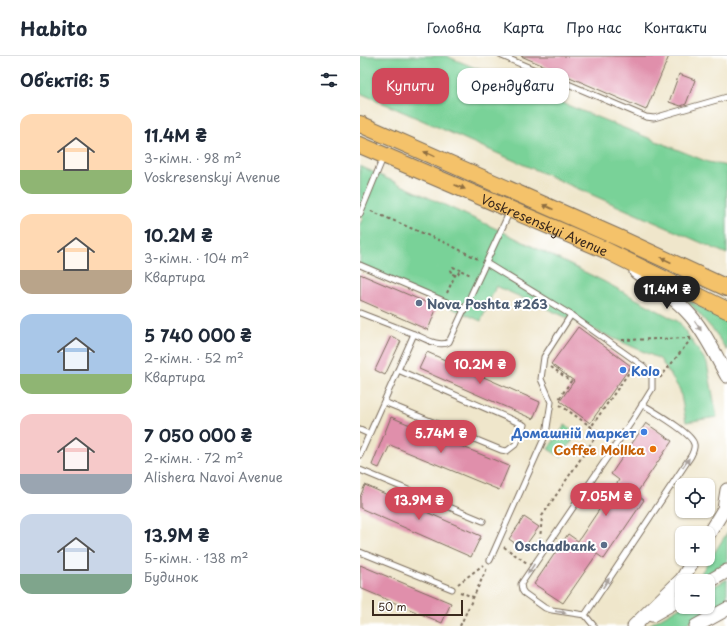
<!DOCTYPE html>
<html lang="uk">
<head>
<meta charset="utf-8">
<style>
	body { margin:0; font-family:"Playpen Sans",sans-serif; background:#f6f6f7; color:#1f2937; height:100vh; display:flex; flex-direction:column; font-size:15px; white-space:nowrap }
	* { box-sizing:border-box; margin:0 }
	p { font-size:13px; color:#747a83 }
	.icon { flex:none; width:22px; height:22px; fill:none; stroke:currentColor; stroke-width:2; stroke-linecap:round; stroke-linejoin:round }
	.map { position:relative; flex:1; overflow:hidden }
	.details { display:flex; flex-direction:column; background:#fff; width:360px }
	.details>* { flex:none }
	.hud { position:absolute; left:12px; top:12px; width:295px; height:36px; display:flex; gap:8px }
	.fabs { position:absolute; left:315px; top:422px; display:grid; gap:8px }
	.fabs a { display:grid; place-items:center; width:40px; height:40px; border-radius:8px; background:#fff; box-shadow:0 1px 3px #0004; font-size:20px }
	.scale { position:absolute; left:12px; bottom:10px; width:91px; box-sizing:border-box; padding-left:4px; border:2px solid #3b2a1e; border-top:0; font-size:11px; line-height:14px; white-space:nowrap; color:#3b2a1e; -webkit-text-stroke:3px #fff; paint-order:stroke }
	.price { position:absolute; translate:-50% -34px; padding:0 9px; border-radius:14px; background:#d1495b; color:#fff; font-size:13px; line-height:26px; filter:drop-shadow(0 1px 2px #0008) }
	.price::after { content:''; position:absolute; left:50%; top:24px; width:12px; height:9px; margin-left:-6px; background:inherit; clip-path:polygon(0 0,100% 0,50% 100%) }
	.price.active { background:#222; color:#fff }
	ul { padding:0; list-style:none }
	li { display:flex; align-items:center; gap:12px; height:100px; padding:0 20px }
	li span { display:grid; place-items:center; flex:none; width:112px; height:80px; border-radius:12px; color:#555 }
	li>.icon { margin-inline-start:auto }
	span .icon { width:48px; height:48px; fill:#fffc; stroke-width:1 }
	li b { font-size:17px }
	h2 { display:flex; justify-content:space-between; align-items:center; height:48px; padding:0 20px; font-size:17px }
	.chip { padding:0 14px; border-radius:12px; background:#fff; box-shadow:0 1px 3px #0004; font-size:14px; line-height:36px }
	.chip.active { background:#d1495b; color:#fff }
	header { display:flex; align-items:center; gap:24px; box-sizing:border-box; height:56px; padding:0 20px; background:#fff; border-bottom:1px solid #e0e1e3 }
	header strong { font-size:19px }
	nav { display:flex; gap:22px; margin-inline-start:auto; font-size:14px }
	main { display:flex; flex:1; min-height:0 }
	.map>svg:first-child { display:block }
</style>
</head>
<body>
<header>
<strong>Habito</strong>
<nav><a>Головна</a><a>Карта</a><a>Про нас</a><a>Контакти</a></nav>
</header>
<main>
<section class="details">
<h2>Об’єктів: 5<svg class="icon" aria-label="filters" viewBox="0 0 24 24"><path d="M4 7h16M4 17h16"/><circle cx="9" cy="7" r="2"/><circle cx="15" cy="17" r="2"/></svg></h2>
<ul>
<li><span style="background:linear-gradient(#ffd9b3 70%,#8fb573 0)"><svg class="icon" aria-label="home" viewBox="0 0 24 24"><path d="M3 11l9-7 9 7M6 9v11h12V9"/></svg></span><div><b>11.4M ₴</b><p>3-кімн. · 98 m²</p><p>Voskresenskyi Avenue</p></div></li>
<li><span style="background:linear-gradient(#ffd9b3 70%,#b9a48a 0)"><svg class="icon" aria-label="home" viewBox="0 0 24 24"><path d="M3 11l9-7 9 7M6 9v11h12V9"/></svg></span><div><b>10.2M ₴</b><p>3-кімн. · 104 m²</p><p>Квартира</p></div></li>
<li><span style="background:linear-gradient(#a9c7e8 75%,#8fb573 0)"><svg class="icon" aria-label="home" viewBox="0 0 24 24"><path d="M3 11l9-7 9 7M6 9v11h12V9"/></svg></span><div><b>5 740 000 ₴</b><p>2-кімн. · 52 m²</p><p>Квартира</p></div></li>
<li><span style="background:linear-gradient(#f6c9c9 75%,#9aa5b1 0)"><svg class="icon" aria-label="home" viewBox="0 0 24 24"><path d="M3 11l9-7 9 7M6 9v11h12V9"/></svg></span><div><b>7 050 000 ₴</b><p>2-кімн. · 72 m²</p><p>Alishera Navoi Avenue</p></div></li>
<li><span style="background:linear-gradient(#c9d6e8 75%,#7fa58c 0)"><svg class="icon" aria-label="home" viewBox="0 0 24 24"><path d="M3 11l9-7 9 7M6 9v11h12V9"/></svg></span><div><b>13.9M ₴</b><p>5-кімн. · 138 m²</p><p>Будинок</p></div></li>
</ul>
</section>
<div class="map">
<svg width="367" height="570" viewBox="0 0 367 570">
	<rect width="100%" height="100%" fill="#fff"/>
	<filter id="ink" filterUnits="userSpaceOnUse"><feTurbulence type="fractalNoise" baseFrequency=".025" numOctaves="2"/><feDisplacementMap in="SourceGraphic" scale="8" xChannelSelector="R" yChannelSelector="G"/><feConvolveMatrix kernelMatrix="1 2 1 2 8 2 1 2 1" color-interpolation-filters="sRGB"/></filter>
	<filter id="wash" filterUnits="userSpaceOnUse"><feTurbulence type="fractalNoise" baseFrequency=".012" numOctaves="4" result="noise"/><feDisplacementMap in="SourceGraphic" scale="16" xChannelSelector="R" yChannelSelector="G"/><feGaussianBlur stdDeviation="0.9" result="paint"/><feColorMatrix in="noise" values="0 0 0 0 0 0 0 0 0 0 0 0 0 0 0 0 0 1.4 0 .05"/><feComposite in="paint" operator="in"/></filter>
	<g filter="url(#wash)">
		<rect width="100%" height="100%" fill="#efe6cb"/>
		<g fill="#79d298" stroke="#5a7e5b">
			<polygon points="0,0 86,0 348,106 367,110 367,198 0,37"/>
			<polygon points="0,110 141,175 243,225 319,266 347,307 357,361 326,366 320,334 300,303 136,230 121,265 0,212 0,168 3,162 0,160"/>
			<polygon points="327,244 367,264 367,295 355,276"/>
			<polygon points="205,369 217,378 201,401 188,393"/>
			<polygon points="367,477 367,506 336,525"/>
			<polygon points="367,523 367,544 322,570 287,570 322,550 322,551 348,551 348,534"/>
		</g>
		<g id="blocks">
			<g fill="#e08fab">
				<polygon points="161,0 309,0 286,54"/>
				<polygon points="319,18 335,24 326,48 321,50 309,46"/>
				<polygon points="0,218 77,251 68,274 0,244"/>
				<polygon points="218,271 271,310 230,367 200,345 214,325 191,308"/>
				<polygon points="31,280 41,285 25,319 15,314"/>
				<polygon points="67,296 180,346 173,363 59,313"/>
				<polygon points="31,361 149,410 139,434 30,389 19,412 12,409"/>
				<polygon points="286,367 312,385 276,438 284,444 244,503 237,498 203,547 174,528 208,478 218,485 259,424 251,418"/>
				<polygon points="5,429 121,480 111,501 0,452 0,441"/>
				<polygon points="164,461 179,471 163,493 149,483"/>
				<polygon points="0,509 91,547 82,567 0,532"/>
			</g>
		</g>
	</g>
	<g filter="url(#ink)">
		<use href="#blocks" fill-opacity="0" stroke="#7a6c5b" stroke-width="1"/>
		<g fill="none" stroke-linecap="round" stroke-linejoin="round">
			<defs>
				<g id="service">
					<polyline points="142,0 286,61 294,62 367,41"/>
					<polyline points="0,158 23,102"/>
					<polyline points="126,207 211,259 283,310 292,320 292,333 272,365 161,528 162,534 164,537 185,552 192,554 225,559 234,570"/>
					<polyline points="0,209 105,254"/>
					<polyline points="0,257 54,278"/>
					<polyline points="24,346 141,394 147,395 156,388 164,369 38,314"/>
					<polyline points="0,374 9,378"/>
					<path d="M0,399L54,278C64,282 79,292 89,286L150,155"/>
					<polyline points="0,414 123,465"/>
					<polyline points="0,496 92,533"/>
					<polyline points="130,504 186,378 191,346 181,323 184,301 211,259"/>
					<path d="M225,559L331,400C333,396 335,392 334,388C332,377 293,355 282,348"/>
				</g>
				<g id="tertiary">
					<path d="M276,216C295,229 314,241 330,259C345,276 356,300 367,320"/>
					<polyline points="348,479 364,453 367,434"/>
					<polyline points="348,526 367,515"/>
					<polyline points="292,559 322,542"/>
					<polyline points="274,570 322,523 334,503"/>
					<polyline points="336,570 367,553"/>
				</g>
				<g id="primary">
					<polyline points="0,68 259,182 367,232"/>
					<path id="s1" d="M0,89L243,193L367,254"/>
				</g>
			</defs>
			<use href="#service" stroke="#7a6c5b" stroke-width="7"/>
			<use href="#tertiary" stroke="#7a6c5b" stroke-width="15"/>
			<use href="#primary" stroke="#7a6c5b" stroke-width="18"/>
			<g stroke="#7a6c5b" stroke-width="2" stroke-dasharray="3 3" stroke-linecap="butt">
				<polyline points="11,155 88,188 118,203"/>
				<polyline points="95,219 90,217 93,211 100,214"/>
				<polyline points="87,237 95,219 97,220 100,214 111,219"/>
				<polyline points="262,284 332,282"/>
				<polyline points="191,311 211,325 199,343"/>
				<polyline points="300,322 331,283"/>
				<polyline points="200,349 250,384"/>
				<polyline points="180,484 182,460 234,383 231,371 272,312"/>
				<polyline points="144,491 167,507"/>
				<polyline points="98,528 123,509"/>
				<polyline points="100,536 113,541"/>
				<polyline points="100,570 127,512"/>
			</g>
			<use href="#service" stroke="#fff" stroke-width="5"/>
			<use href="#tertiary" stroke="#fff" stroke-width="13"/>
			<use href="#primary" stroke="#f4c26a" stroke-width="16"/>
		</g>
		<defs><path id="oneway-solid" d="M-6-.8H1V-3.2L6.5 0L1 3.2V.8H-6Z"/></defs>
		<g fill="#8e6e40">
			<use href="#oneway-solid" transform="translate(69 98) rotate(-156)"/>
			<use href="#oneway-solid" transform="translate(100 131) rotate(23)"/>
			<use href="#oneway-solid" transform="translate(188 151) rotate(-156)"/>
			<use href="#oneway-solid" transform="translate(306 204) rotate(-155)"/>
		</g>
		<g fill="#a79f9a">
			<use href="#oneway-solid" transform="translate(338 270) rotate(56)"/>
			<use href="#oneway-solid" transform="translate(326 407) rotate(-56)"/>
			<use href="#oneway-solid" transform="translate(171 513) rotate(124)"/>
			<use href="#oneway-solid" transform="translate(246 527) rotate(-56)"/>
			<use href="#oneway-solid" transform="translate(201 556) rotate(8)"/>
		</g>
	</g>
	<g fill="#5c6f8a" stroke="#fff" stroke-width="1.5">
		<circle cx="59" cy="247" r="4"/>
		<circle cx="244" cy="489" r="4"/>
	</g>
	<g fill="#3f7fe0" stroke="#fff" stroke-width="1.5">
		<circle cx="263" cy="314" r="4"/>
		<circle cx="284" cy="376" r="4"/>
	</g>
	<circle fill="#e8710a" stroke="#fff" stroke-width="1.5" cx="293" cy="393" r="4"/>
	<g text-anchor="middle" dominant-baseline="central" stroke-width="4" stroke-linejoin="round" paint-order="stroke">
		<g font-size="13" fill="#3b2a1e" stroke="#fff">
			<text stroke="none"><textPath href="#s1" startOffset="201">Voskresenskyi Avenue</textPath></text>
		</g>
		<g font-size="13" font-weight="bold" fill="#4e5e75" stroke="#fff" text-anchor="start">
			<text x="67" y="247">Nova Poshta #263</text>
			<text x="236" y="489" text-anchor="end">Oschadbank</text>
		</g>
		<g font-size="13" font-weight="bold" fill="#366cbe" stroke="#fff" text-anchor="start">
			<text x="271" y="314">Kolo</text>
			<text x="276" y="376" text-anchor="end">Домашній маркет</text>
		</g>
		<g font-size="13" font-weight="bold" fill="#c56008" stroke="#fff" text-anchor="end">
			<text x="285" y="393">Coffee Mollka</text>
		</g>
	</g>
</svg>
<div class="fabs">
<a><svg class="icon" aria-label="locate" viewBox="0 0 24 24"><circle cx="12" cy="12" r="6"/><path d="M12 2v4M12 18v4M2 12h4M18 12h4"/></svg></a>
<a>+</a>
<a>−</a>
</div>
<div class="scale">50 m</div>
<b class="price active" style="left:307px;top:254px">11.4M ₴</b>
<b class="price" style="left:120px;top:329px">10.2M ₴</b>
<b class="price" style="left:81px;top:398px">5.74M ₴</b>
<b class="price" style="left:246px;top:461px">7.05M ₴</b>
<b class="price" style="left:59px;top:465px">13.9M ₴</b>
<div class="hud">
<a class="chip active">Купити</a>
<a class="chip">Орендувати</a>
</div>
</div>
</main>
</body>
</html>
